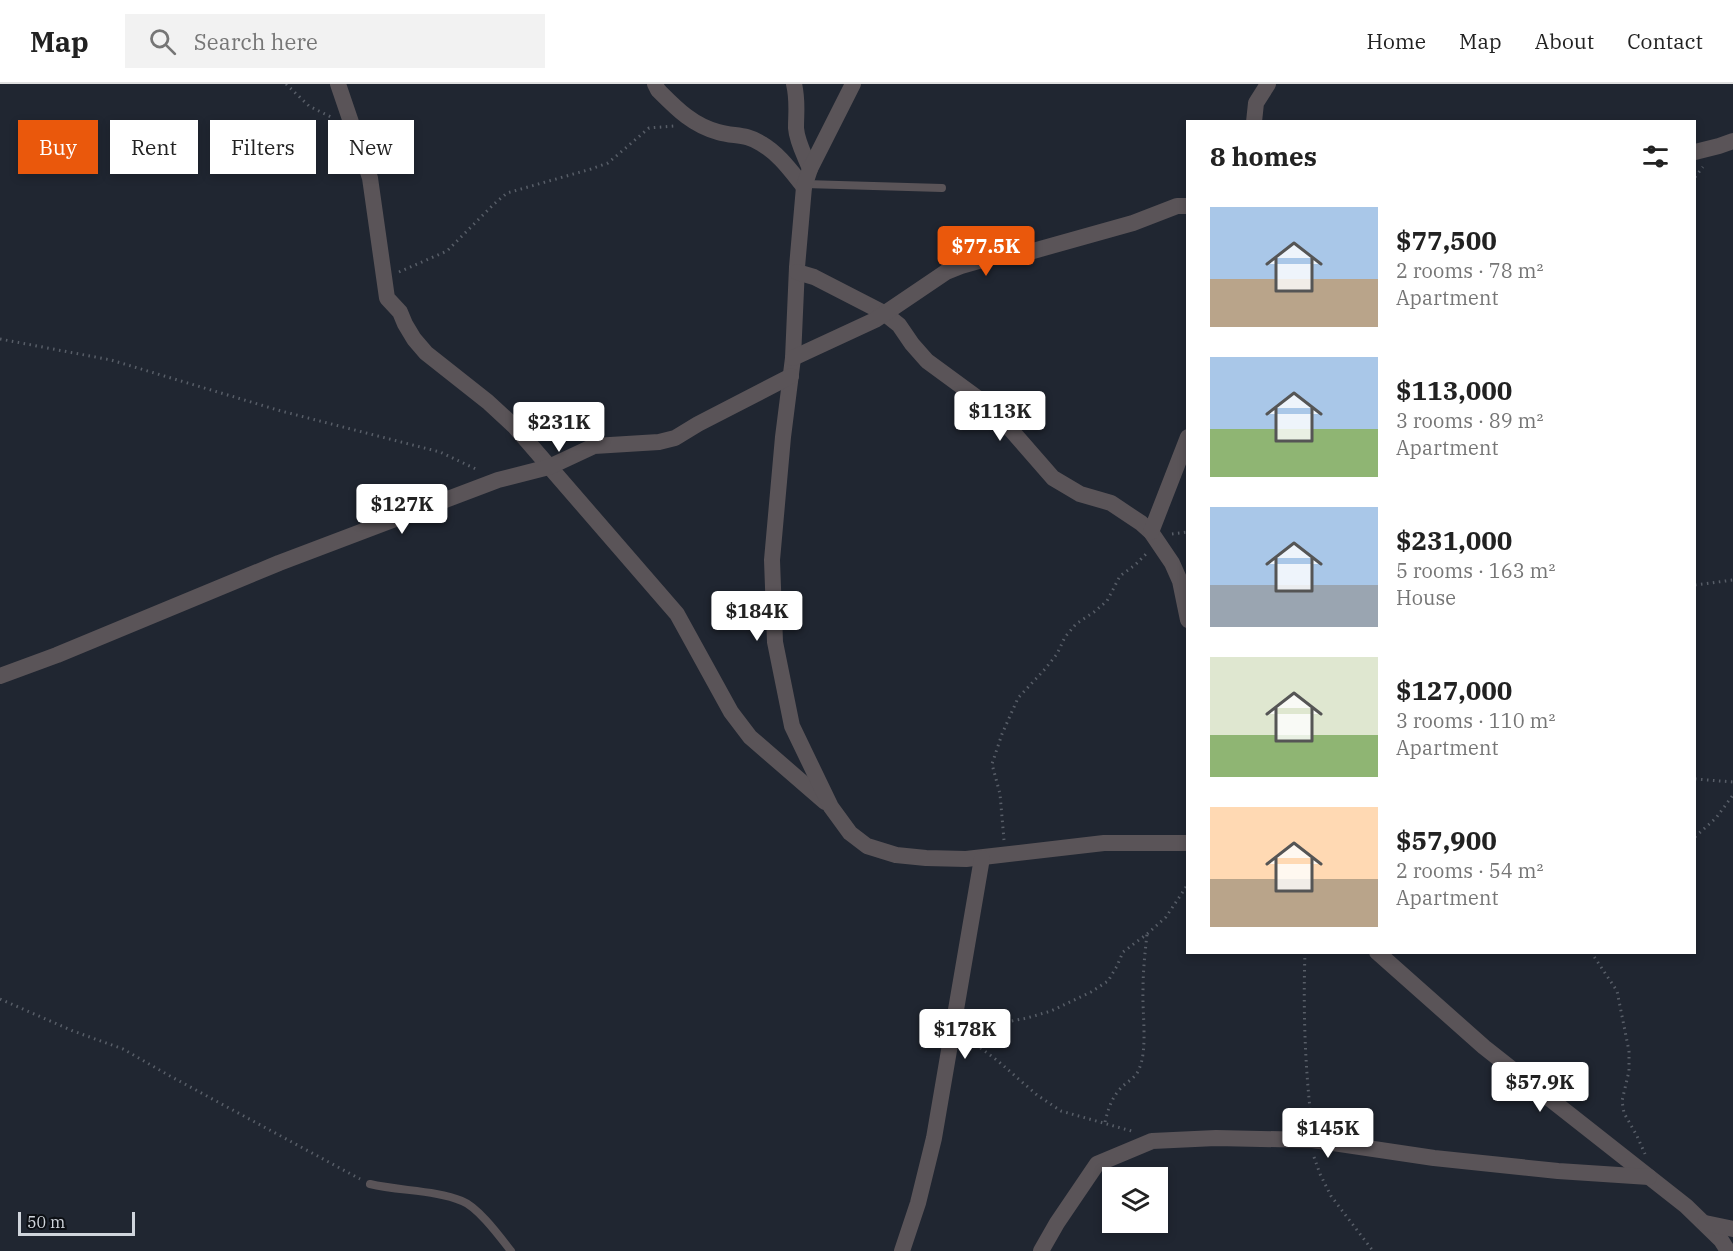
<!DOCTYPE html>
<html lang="en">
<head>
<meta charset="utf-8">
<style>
	body { margin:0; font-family:"IBM Plex Serif",serif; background:#f2f2f2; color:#222; height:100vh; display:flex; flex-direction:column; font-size:22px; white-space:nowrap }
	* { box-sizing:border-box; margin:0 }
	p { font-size:20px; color:#767676 }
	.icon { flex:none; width:33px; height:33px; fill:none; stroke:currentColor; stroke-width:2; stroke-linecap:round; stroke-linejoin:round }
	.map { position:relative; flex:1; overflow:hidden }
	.details { position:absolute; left:1186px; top:36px; width:510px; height:834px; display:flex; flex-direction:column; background:#fff; border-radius:0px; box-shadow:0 3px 9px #0003 }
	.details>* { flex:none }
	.top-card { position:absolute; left:18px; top:36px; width:570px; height:54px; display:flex; gap:12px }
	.fabs { position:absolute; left:1102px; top:1083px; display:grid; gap:12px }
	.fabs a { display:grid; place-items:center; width:66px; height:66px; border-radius:0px; background:#fff; box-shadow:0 3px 9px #0003; font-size:30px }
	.scale { position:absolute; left:18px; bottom:15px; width:117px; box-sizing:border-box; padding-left:6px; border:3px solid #d0d5dc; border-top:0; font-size:16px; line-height:21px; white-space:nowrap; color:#d0d5dc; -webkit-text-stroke:4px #0c0f14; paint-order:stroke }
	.price { position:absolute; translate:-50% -51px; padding:0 14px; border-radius:6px; background:#fff; color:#222; font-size:20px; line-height:39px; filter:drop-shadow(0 2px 3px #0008) }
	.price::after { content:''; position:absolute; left:50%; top:36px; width:18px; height:14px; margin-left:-9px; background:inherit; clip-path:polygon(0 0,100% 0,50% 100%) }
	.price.current { background:#ea580c; color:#fff }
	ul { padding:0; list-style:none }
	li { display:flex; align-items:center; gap:18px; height:150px; padding:0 24px }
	li span { display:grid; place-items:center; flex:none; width:168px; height:120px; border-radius:0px; color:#555 }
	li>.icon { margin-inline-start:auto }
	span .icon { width:72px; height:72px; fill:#fffc; stroke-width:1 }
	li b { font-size:26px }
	h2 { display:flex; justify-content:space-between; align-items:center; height:72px; padding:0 24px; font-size:26px }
	.pill { padding:0 21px; border-radius:0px; background:#fff; box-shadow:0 3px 9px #0003; font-size:21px; line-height:54px }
	.pill.current { background:#ea580c; color:#fff }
	header { display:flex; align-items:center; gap:36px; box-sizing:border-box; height:84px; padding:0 30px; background:#fff; border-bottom:2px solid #e0e0e0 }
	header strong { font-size:28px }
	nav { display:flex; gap:33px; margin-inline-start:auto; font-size:21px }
	.search { width:420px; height:54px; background:#f2f2f2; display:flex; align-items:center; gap:15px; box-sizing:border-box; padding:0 21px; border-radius:0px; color:#767676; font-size:22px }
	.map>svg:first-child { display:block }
</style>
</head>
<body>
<header>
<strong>Map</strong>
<div class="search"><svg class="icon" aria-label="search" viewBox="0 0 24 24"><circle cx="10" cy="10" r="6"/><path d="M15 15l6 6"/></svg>Search here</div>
<nav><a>Home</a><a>Map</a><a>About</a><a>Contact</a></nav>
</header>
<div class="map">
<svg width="1733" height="1167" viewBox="0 0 1733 1167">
	<rect width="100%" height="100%" fill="#202631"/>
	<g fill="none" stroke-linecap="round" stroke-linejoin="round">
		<g stroke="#585e68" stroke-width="3" stroke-dasharray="1.5 4.5" stroke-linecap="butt">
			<polyline points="286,0 309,22 333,34"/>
			<polyline points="1695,93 1703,83"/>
			<polyline points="399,188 447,167 494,120 507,109 591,85 608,79 649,44 674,42"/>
			<polyline points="0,255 111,276 281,327 440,368 478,386"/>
			<polyline points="1172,450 1188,448"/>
			<polyline points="1695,501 1733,496"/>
			<polyline points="1695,695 1733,698"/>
			<polyline points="1695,753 1716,734 1733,711"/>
			<polyline points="1004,756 1000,710 992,680 1002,650 1018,614 1045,585 1057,570 1065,553 1076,540 1094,528 1107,517 1120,492 1135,481 1146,470"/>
			<path d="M1305,868C1303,926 1305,985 1312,1042"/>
			<polyline points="1591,868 1617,907 1629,967 1629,987 1622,1017 1624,1029 1637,1052 1645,1070"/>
			<polyline points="0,915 73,947 123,965 170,992 360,1095"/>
			<polyline points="966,951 1001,939 1027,934 1051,927 1091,908 1108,897 1117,882 1123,868 1147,850 1166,833 1188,800"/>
			<polyline points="966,953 998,977 1037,1011 1061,1027 1135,1048"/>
			<path d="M1105,1038C1108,1026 1111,1015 1120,1005C1126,998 1136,994 1139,985C1148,966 1142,927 1143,906C1143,887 1145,869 1147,850"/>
			<polyline points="1314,1073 1320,1090 1331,1112 1373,1167"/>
		</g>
		<g stroke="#5a5458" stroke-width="8">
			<polyline points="805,100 942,104"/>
			<path d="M370,1100C399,1107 436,1106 462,1117C478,1123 500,1153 511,1167"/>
		</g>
		<g stroke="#5a5458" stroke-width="16">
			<polyline points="338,0 370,94 387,214 400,228 405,240 414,255 426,269 488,318 515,343 677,530 731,628 750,653 825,718"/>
			<path d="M655,0L658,6C676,24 692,41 718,48C735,53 745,49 762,60C779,70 791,87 804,103"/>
			<path d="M794,0C798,17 796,27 796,44C797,58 805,72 810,85"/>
			<polyline points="853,0 810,85 804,103 797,183 793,274 783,353 772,476 775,558 792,642 831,723 850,749 867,762 896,771 926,774 966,775 1104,759 1188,759"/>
			<polyline points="1254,38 1256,19 1268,0"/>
			<polyline points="1695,68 1719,62 1733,57"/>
			<polyline points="797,188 814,193 884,229 899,241 912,260 927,277 987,321 998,331 1053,394 1080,410 1111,419 1141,439 1151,448 1172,479 1180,497 1188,536"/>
			<polyline points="793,274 875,236 946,188 961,182 996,172 1026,169 1133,139 1177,122 1188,122"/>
			<polyline points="1151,448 1188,353"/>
			<polyline points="0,592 57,571 279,479 498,396 549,383 594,362 659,358 675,354 698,340 791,292"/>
			<polyline points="1377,868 1484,963 1686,1122 1721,1156 1728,1167"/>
			<polyline points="1705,1139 1733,1145"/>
			<polyline points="902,1167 918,1119 934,1054 982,774"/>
			<polyline points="1041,1167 1057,1139 1097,1080 1152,1057 1216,1054 1313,1056 1434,1074 1558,1087 1649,1093"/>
		</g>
	</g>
</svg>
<div class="fabs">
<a><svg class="icon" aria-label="layers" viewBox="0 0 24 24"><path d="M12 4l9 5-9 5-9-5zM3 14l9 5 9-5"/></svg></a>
</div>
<div class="scale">50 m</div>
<b class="price current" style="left:986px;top:193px">$77.5K</b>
<b class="price" style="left:1000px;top:358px">$113K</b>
<b class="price" style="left:559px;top:369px">$231K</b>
<b class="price" style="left:402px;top:451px">$127K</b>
<b class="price" style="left:757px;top:558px">$184K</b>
<b class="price" style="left:965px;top:976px">$178K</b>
<b class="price" style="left:1540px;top:1029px">$57.9K</b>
<b class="price" style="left:1328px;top:1075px">$145K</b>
<div class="top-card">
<a class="pill current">Buy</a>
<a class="pill">Rent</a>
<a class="pill">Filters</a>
<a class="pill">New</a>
</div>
<section class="details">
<h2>8 homes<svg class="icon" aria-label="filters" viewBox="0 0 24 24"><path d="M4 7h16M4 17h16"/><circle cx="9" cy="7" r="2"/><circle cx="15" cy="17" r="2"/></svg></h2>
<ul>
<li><span style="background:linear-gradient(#a9c7e8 60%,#b9a48a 0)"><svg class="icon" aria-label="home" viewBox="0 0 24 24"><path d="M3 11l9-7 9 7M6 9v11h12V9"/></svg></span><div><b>$77,500</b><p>2 rooms · 78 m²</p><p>Apartment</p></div></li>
<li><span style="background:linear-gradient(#a9c7e8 60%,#8fb573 0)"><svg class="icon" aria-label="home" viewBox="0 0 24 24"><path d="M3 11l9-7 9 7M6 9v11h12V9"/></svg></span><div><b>$113,000</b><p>3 rooms · 89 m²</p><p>Apartment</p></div></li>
<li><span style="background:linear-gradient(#a9c7e8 65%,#9aa5b1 0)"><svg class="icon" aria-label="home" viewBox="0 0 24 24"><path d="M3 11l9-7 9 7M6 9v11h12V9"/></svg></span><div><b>$231,000</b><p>5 rooms · 163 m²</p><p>House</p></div></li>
<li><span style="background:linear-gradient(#dfe7d0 65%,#8fb573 0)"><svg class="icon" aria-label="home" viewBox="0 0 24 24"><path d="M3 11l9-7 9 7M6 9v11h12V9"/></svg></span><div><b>$127,000</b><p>3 rooms · 110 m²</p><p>Apartment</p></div></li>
<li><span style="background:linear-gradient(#ffd9b3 60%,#b9a48a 0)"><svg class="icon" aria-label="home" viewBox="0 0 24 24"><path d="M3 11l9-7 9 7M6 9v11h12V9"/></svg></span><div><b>$57,900</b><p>2 rooms · 54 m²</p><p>Apartment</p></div></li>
</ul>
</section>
</div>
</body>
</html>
